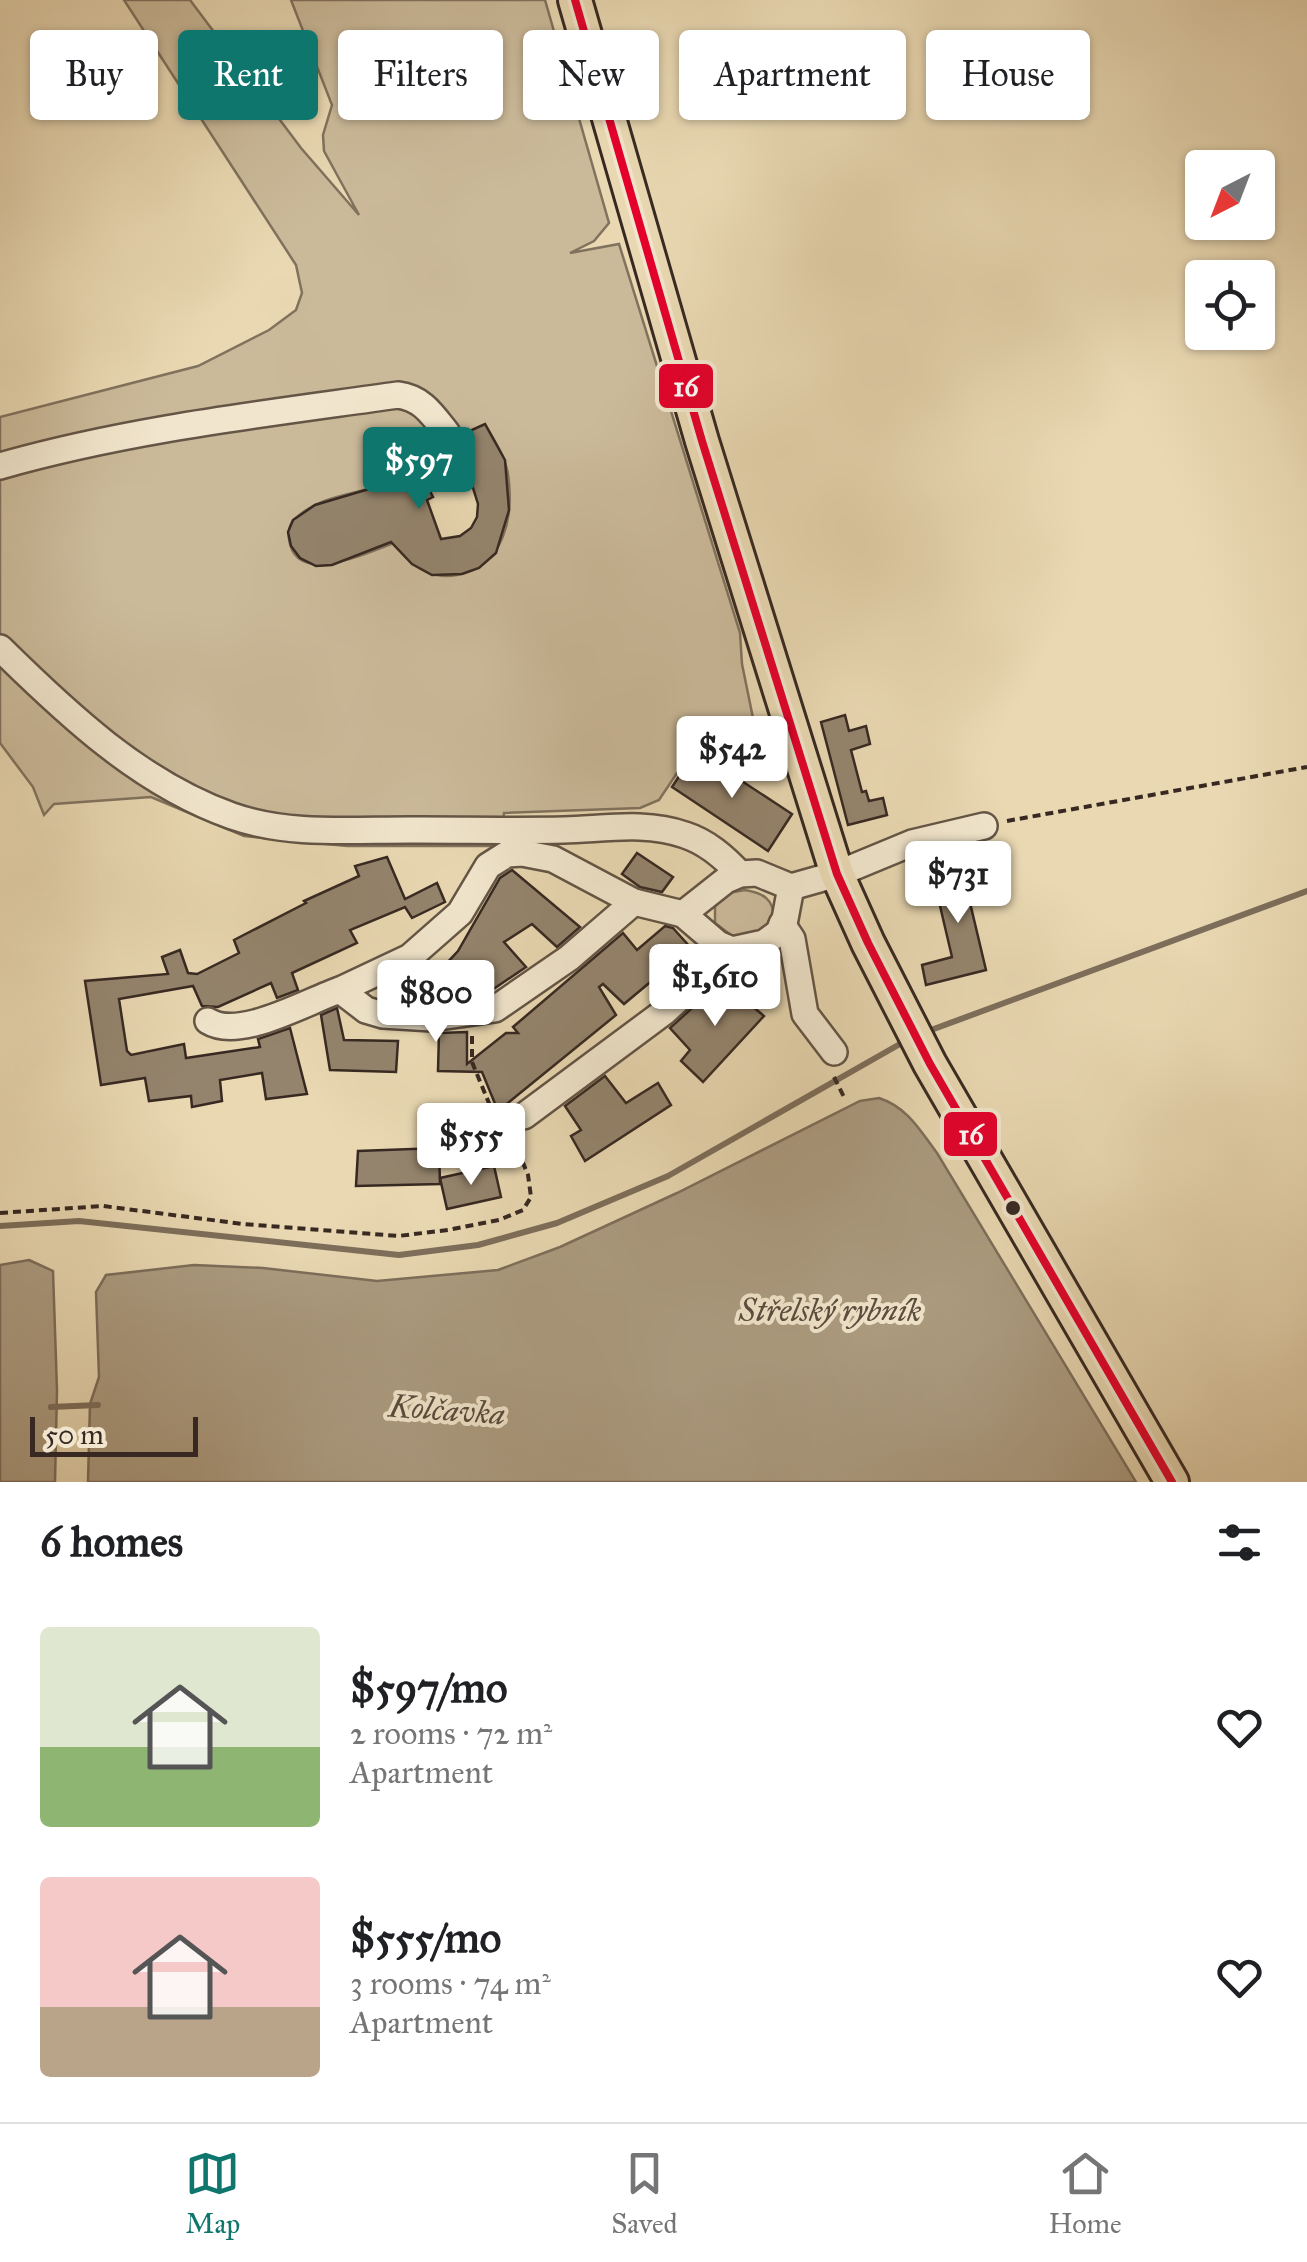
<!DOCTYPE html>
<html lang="en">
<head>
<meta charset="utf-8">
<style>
	body { margin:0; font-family:"IM FELL Great Primer",serif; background:#f2f2f2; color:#202124; height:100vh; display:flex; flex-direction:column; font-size:38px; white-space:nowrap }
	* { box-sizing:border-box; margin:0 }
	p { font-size:32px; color:#757577 }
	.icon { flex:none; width:55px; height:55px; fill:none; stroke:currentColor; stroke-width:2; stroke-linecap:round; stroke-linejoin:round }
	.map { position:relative; height:1482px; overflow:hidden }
	.drawer { display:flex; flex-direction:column; background:#fff; flex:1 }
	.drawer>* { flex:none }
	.banner { position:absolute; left:30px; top:30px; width:1248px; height:90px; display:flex; gap:20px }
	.needle { width:65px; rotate:222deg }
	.fabs { position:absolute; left:1185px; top:150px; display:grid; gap:20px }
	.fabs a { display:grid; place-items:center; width:90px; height:90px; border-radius:10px; background:#fff; box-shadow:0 2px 8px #0004; font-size:50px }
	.scale { position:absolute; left:30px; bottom:25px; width:168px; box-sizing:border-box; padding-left:10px; border:5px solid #372922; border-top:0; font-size:28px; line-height:35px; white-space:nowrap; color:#372922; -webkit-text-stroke:8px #f1e6cd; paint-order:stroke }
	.price { position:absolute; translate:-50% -85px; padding:0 22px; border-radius:10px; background:#fff; color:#222; font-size:32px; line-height:65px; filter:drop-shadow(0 2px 5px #0008) }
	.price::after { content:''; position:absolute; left:50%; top:60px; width:30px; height:22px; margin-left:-15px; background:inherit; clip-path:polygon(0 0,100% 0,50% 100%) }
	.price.on { background:#0f766e; color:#fff }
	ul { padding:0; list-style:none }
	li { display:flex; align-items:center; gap:30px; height:250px; padding:0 40px }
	li span { display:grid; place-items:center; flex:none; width:280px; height:200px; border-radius:10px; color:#555 }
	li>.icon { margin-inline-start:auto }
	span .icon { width:120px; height:120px; fill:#fffc; stroke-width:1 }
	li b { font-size:42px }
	h2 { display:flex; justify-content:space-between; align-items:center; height:120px; padding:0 40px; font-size:42px }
	.pill { padding:0 35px; border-radius:10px; background:#fff; box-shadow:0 2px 8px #0004; font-size:35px; line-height:90px }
	.pill.on { background:#0f766e; color:#fff }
	.menu { display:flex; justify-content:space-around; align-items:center; height:140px; border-top:2px solid #e0e0e0; background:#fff; font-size:28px; color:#757577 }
	.menu a { display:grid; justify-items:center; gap:5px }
	.menu .on { color:#0f766e }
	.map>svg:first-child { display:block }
</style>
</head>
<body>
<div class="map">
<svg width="1307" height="1482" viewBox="0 0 1307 1482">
	<rect width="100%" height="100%" fill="#e9d8b2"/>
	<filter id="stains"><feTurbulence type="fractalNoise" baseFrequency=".002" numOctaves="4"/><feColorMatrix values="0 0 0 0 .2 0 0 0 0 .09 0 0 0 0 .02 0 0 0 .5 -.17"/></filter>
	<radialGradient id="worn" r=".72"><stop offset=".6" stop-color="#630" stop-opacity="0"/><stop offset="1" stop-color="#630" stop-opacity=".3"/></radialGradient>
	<g fill="#cbba9a" stroke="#81725e" stroke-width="2.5" fill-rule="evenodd">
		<path d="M124,0H190L301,148L359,215L324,151L323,135L332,105L291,0H545L609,223L594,241L570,253L619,244L740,633L742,664L763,767L748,779L695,746L659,800L640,808L504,813L501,846H347L244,836L151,797L54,804L44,815L33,787L0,743V417L198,366L269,330L296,310L302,293L296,265ZM485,424C494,440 505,456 508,474C514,516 505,566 457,575C433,579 418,570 402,553L408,538C380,546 296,592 289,539C288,531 290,523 296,518C320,495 359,494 388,483C397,479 403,469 411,463C425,453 441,444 456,434L459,436Z"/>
		<path d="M745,890C763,893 774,899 774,919L765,932L735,938L715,923V906L728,893Z"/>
	</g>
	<g fill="#ac9c81" stroke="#7d6e5b" stroke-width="2.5">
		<path d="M879,1098C907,1107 920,1130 937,1153L1136,1482H88L90,1404L99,1377L96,1292L106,1275L194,1265L263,1268L377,1281L498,1270L560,1247L677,1193L860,1101Z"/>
		<polygon points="29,1260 53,1271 57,1390 55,1482 0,1482 0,1265"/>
	</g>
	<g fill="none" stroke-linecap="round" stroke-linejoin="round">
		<g stroke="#7d6e5b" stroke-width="6">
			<polyline points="923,1033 1307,891"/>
			<polyline points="0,1226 79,1221 399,1255 478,1245 557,1223 668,1176 907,1040"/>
			<polyline points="51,1407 98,1405"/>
		</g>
	</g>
	<g fill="#94846d" stroke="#372922" stroke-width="2.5" fill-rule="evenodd">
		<path d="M485,424L505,460L509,510L496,553L479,568L462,574L432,575L412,564L391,542L332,565L316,566L300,558L291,546L288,532L293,520L315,505L393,482L412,463L438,446L448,449L456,446L463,434ZM467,469L478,504L477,517L471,528L460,536L441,539L427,500L433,497L430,491Z"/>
		<polygon points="845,715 849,731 866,726 870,744 851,750 862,792 866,791 869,801 883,798 887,815 848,825 821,722"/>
		<polygon points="696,751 792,814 768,851 672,787"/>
		<polygon points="637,853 673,877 662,892 640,887 622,874"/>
		<polygon points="387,857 405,899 437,883 445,902 412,918 405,907 350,930 357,943 292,973 298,990 277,998 271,983 218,1007 202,1006 193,986 119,999 127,1051 131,1055 184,1044 186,1058 260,1047 258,1039 290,1028 307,1094 266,1099 262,1073 220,1080 222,1101 192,1107 191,1096 149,1101 145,1078 101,1085 85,981 168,974 162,957 180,950 188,973 197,974 239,953 234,940 306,903 304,901 359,876 355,866"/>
		<polygon points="984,863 988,881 966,886 986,970 926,985 922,965 952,957 933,876"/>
		<polygon points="512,870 580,927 557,947 532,924 504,942 526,967 486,994 467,972 467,981 451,998 431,980 458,951 500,878"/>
		<polygon points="665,926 673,928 691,948 624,1004 603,984 599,987 616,1015 498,1111 482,1072 438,1071 439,1033 467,1032 467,1064 506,1033 518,1033 513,1027 623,933 637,950"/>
		<polygon points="722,981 764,1016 703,1082 681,1061 690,1050 670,1028"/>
		<polygon points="337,1008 344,1040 398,1041 396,1072 330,1070 321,1015"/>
		<polygon points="605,1076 626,1103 658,1083 671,1105 585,1161 571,1136 581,1130 565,1106"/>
		<polygon points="439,1148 440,1184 356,1186 358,1151"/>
		<polygon points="494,1166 501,1197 447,1209 440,1178"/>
	</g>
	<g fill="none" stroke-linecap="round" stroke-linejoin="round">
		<defs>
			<g id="minor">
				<path d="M0,466C130,429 264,414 398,395C422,398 432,414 447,433"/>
				<path d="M0,648C67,714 141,784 232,816C292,837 358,829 420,830C468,830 516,831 564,830C604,829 646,821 685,835C707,842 724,857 740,874"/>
				<polyline points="683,914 726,880 740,874 757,873 791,887 837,874 912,843 984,826"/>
				<polyline points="782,924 792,939 805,1014 834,1052"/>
				<polyline points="340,990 410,957 460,913 488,866 507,854 522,853 553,859 634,902 683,914 718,944 732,950 764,943 778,933 785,919 791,887"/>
				<path d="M208,1021C240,1041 307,1001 340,990L366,1010L383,1015L432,1018L495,1009L569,958L634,902"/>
				<polyline points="524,1116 664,1012 732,950"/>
			</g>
			<polyline id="major" points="575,0 702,441 837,874 868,943 930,1064 1172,1482"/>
		</defs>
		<use href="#minor" stroke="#645546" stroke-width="30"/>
		<use href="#major" stroke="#372922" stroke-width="38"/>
		<g stroke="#372922" stroke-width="4" stroke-dasharray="8 5" stroke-linecap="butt">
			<polyline points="1007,821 1307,767"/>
			<polyline points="472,1036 472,1062 498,1125 506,1133"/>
			<polyline points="834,1077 845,1099"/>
			<polyline points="0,1213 103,1206 243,1224 398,1236 448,1230 499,1220 523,1210 531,1197 528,1175 511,1134"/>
		</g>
		<use href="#minor" stroke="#f1e6cd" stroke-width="25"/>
		<use href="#major" stroke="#e9d8b2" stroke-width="32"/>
		<defs>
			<polyline id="bus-1" points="575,0 702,441 837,874 868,943 930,1064 1172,1482"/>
		</defs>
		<use href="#bus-1" stroke="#f1e6cd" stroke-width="15"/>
		<use href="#bus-1" stroke="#e4002b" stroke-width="8"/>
	</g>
	<circle fill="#372922" stroke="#f1e6cd" stroke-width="4" cx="1013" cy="1208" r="9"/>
	<g text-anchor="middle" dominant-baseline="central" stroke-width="8" stroke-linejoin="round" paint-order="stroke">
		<g font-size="32" font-style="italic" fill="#5a4c3e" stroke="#f1e6cd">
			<text x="830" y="1310">Střelský rybník</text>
			<text transform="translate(447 1410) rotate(4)">Kolčavka</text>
		</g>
	</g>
	<g stroke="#f1e6cd" stroke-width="4">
		<rect x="657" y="362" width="58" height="48" rx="10" fill="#e4002b"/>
		<rect x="942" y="1110" width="57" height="48" rx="10" fill="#e4002b"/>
	</g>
	<g font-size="28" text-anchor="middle" font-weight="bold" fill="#fff">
		<text x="686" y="396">16</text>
		<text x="971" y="1144">16</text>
	</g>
	<rect width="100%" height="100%" filter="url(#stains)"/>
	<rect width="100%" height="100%" fill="url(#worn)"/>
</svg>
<div class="fabs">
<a><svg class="needle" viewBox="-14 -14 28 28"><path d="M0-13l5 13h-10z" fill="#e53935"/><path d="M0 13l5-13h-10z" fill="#757577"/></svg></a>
<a><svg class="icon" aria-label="locate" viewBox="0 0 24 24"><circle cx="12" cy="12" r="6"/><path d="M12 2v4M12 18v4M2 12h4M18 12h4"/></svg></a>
</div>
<div class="scale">50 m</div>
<b class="price on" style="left:419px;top:512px">$597</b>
<b class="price" style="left:732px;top:801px">$542</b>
<b class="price" style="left:958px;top:926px">$731</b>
<b class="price" style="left:715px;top:1029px">$1,610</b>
<b class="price" style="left:436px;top:1045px">$800</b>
<b class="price" style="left:471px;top:1188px">$555</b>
<div class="banner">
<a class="pill">Buy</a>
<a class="pill on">Rent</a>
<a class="pill">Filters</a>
<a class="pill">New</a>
<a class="pill">Apartment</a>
<a class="pill">House</a>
</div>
</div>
<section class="drawer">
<h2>6 homes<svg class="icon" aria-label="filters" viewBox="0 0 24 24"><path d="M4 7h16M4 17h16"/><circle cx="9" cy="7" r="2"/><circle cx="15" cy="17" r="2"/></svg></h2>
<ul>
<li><span style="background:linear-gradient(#dfe7d0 60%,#8fb573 0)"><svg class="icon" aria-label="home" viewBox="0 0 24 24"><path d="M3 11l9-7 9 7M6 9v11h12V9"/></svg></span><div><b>$597/mo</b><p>2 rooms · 72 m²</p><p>Apartment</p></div><svg class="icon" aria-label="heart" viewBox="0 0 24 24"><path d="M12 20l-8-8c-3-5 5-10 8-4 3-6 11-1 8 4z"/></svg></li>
<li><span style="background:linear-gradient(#f6c9c9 65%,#b9a48a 0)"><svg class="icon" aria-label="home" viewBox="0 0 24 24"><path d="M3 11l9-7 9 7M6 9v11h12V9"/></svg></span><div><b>$555/mo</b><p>3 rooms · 74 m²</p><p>Apartment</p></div><svg class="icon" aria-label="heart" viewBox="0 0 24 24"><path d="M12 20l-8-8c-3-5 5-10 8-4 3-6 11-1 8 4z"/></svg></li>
</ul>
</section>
<nav class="menu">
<a class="on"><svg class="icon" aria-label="map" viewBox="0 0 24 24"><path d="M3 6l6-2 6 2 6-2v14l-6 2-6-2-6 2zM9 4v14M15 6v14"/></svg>Map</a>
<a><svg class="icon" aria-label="saved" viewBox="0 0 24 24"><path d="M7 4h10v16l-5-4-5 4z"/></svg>Saved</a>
<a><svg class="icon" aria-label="home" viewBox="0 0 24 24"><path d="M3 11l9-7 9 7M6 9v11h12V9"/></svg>Home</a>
</nav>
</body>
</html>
